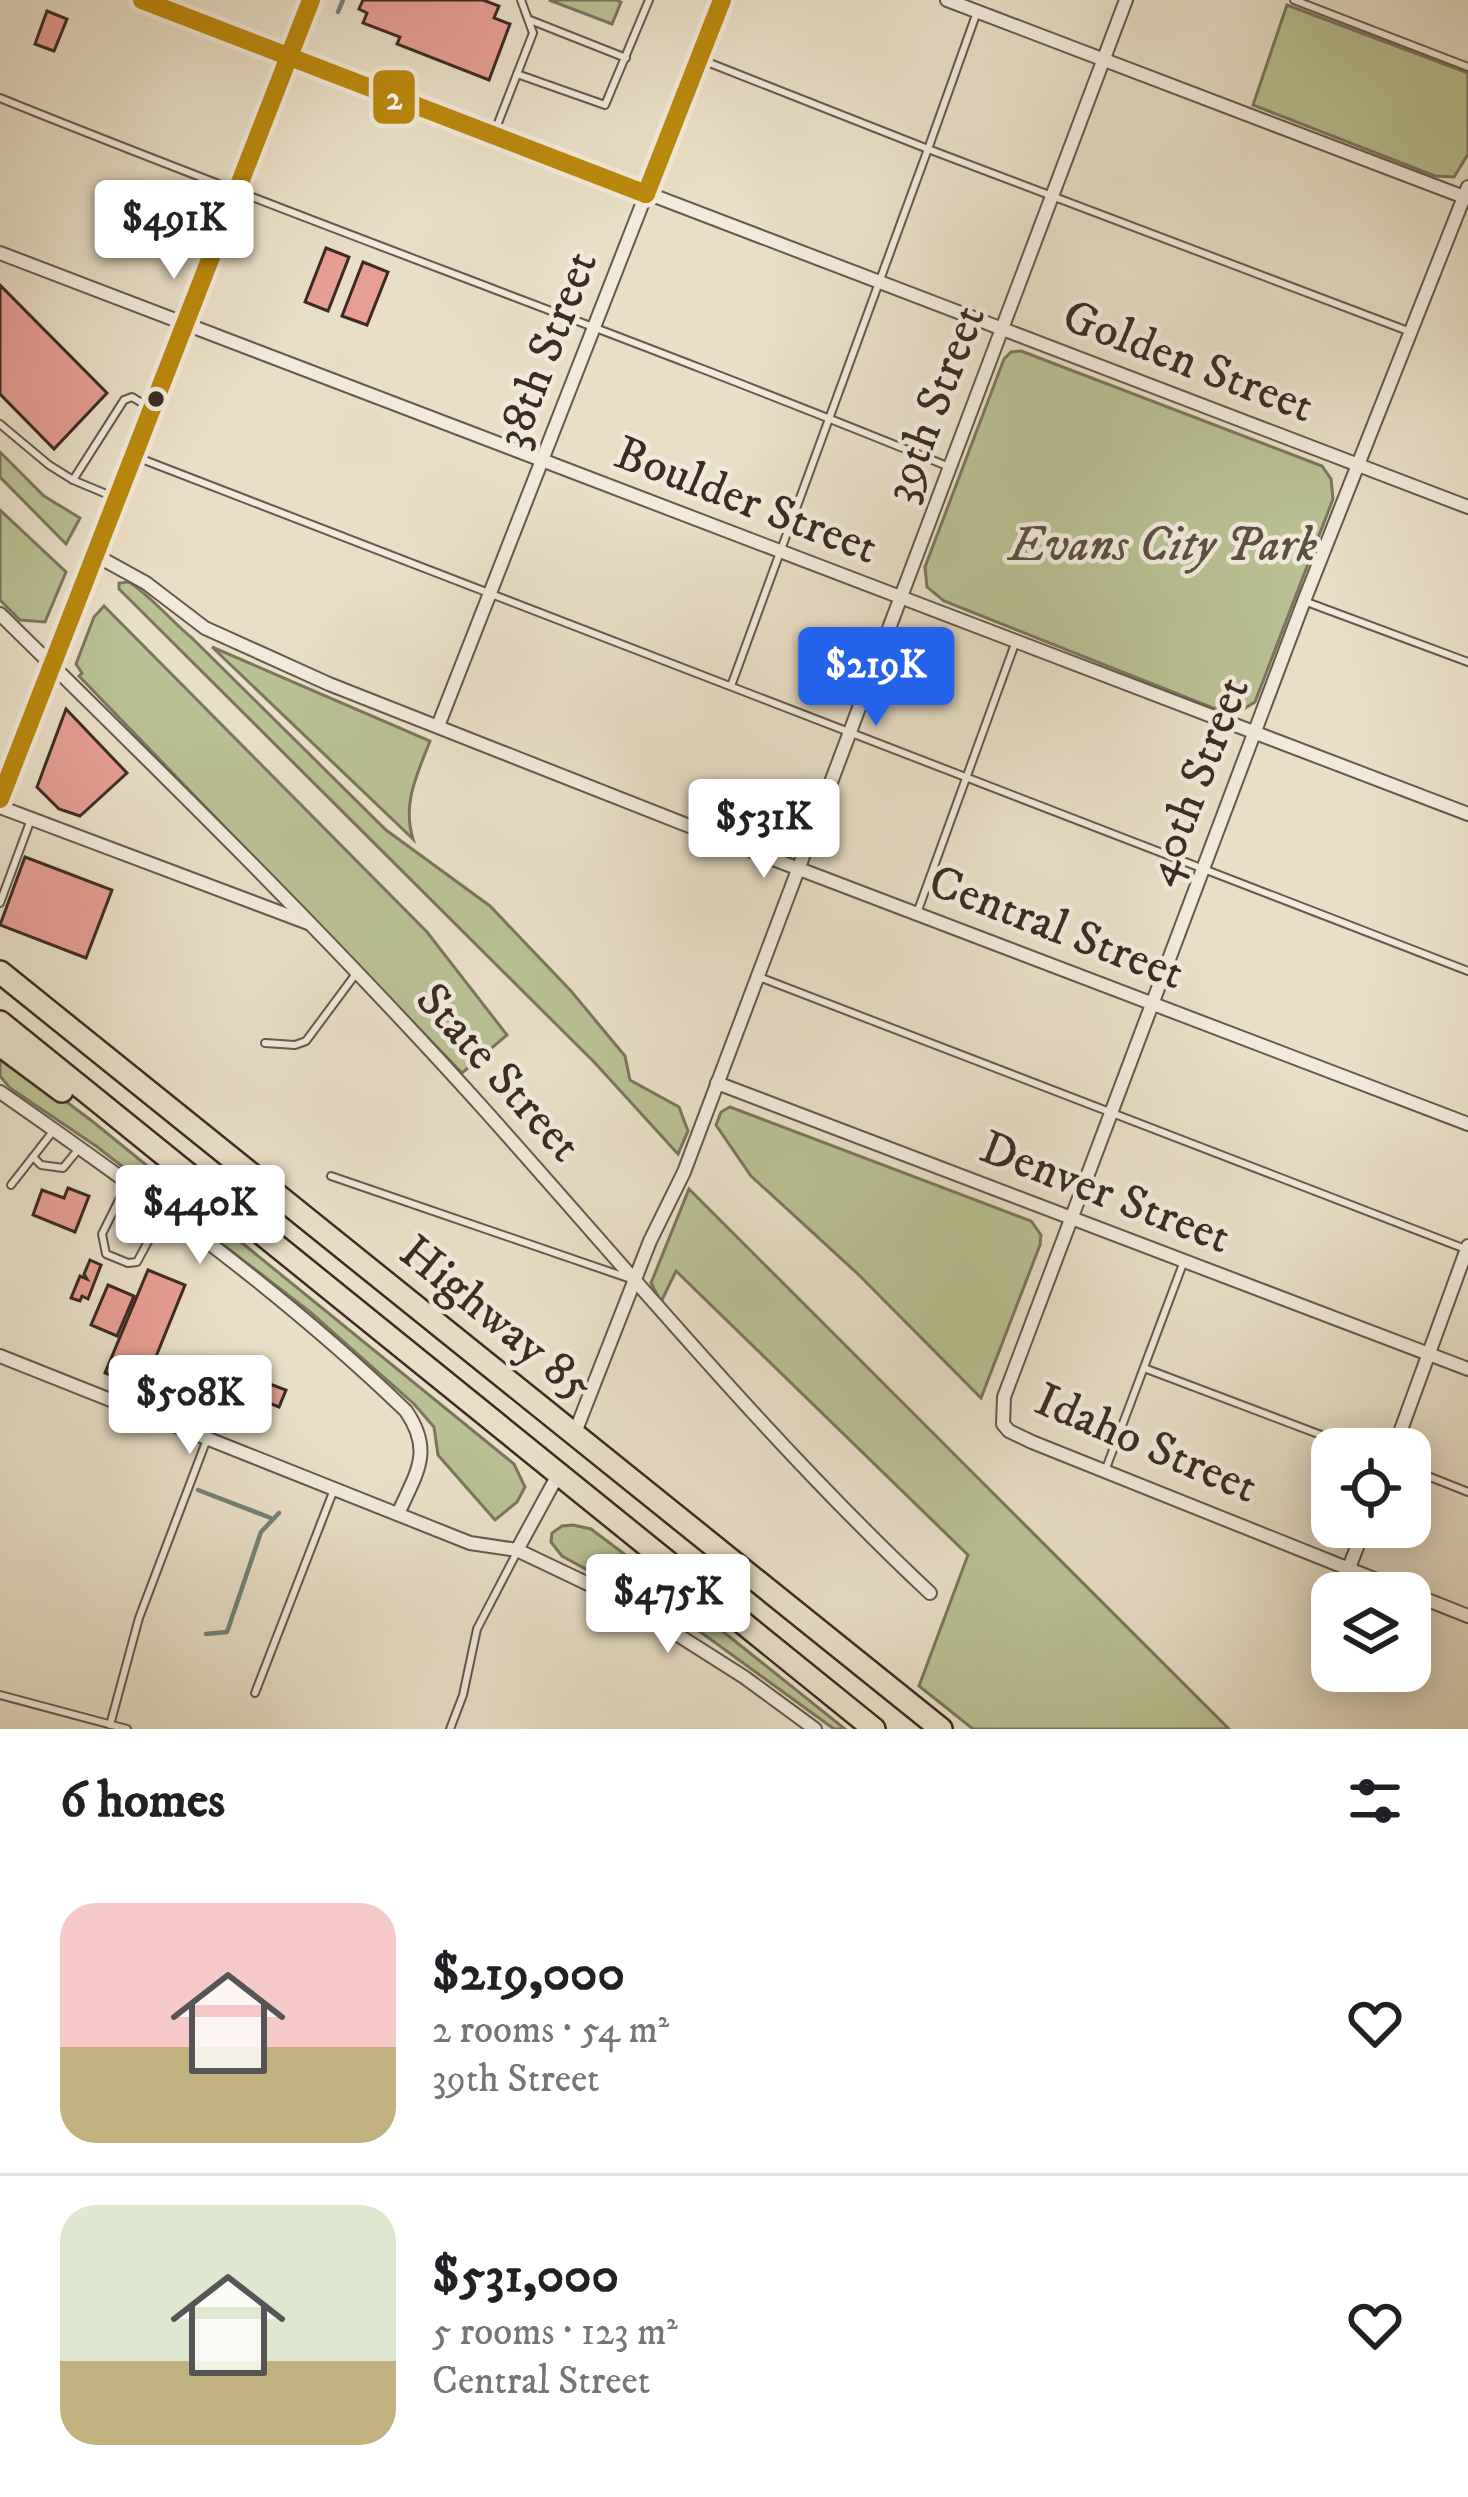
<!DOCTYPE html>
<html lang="en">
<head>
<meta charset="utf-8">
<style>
	body { margin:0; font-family:"IM FELL DW Pica",serif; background:#f6f6f6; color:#202124; height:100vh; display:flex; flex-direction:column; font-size:45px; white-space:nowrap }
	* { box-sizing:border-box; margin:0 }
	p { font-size:39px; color:#757577 }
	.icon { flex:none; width:66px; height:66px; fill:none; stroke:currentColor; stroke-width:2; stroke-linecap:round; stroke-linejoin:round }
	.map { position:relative; height:1729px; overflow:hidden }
	.drawer { display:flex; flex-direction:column; background:#fff; flex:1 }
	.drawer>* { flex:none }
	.controls { position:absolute; left:1311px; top:1428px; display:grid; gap:24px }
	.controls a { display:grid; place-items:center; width:120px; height:120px; border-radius:24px; background:#fff; box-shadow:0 6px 30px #0003; font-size:60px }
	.price { position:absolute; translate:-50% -102px; padding:0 27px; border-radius:12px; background:#fff; color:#222; font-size:39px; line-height:78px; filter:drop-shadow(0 3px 6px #0008) }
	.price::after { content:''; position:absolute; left:50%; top:72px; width:36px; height:27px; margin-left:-18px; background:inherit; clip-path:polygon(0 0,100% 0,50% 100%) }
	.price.selected { background:#2563eb; color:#fff }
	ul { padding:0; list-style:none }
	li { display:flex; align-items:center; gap:36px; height:300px; padding:0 60px }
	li+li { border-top:3px solid #e0e0e0 }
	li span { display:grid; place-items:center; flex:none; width:336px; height:240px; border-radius:36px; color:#555 }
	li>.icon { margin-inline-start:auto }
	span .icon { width:144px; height:144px; fill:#fffc; stroke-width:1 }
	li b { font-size:51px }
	h2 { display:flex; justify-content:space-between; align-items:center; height:144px; padding:0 60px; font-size:51px }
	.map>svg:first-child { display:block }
</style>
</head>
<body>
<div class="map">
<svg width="1468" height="1729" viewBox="0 0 1468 1729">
	<rect width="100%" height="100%" fill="#e9dfc6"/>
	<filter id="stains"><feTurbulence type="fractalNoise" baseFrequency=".00167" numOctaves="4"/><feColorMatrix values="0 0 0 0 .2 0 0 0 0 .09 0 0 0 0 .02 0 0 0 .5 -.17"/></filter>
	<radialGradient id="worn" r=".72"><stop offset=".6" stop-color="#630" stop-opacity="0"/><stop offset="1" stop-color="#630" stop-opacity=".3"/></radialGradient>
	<g fill="#bac193" stroke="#7b765c" stroke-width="3">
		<polygon points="549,0 616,0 621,2 612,24"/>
		<polygon points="1287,5 1468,73 1468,154 1454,177 1435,176 1253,105"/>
		<polygon points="1021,351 1322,466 1331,479 1333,499 1255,702 1242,710 1223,712 944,601 927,587 925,567 1004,359 1011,352"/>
		<polygon points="0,452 44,496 80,518 66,544 0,477"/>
		<polygon points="0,510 66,572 45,622 20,620 0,600"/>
		<path d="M129,582C151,596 172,622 193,639L386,830L490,906L571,991L625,1056L630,1080L679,1107L688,1131L678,1154L595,1063L119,589V583Z"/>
		<polygon points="104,606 427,932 507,1035 462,1073 79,676 82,673 76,664 94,617"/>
		<path d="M212,647L430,741C417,775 402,803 413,839Z"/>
		<polygon points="0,1052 92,1121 514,1464 525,1487 517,1502 495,1520 438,1455 434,1427 414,1404 310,1312 96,1146 10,1088 0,1076"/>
		<polygon points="730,1107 1031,1221 1041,1235 1040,1245 981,1398 859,1275 751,1176 716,1125 721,1112"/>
		<polygon points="689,1189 1229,1729 973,1729 919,1686 968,1555 676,1271 661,1302 651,1283"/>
		<polygon points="573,1525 591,1529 656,1578 845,1729 834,1729 702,1633 562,1556 551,1542 552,1533 562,1526"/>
	</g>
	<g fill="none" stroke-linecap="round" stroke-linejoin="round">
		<g stroke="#738378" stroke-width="4.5">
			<polyline points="338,12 343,0"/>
			<polyline points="198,1490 271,1518"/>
			<polyline points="206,1634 227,1632 261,1532 279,1513"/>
		</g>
	</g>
	<g fill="#e79f93" stroke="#3c2b24" stroke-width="3">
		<polygon points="363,0 483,0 499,6 494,18 510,24 489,80 397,44 400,37 363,23 367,13 359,9"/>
		<polygon points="47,11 67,19 54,51 35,44"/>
		<polygon points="326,248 349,257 328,311 305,302"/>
		<polygon points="363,262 388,272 367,325 342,316"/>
		<polygon points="0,285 107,393 54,449 0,394"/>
		<polygon points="66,709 127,773 80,816 59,809 37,787"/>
		<polygon points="25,857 112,890 86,958 0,925"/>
		<polygon points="68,1188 89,1196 75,1232 33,1215 42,1190 64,1198"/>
		<polygon points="90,1260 101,1265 88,1299 82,1296 80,1301 71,1298 80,1276 87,1279 84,1274"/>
		<polygon points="148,1270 185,1285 155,1359 147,1390 105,1373"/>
		<polygon points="108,1285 134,1296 117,1336 91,1325"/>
		<polygon points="254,1358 268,1364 262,1381 286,1390 279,1407 241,1392"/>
	</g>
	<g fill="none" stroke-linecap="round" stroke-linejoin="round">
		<defs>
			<g id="service">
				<polyline points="1294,0 1468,67"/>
				<polyline points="977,12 928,149 1408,331"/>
				<polyline points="530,20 626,58"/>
				<polyline points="702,60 928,149 731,686"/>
				<polyline points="517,74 605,105 649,0"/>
				<path d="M0,98C314,225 634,338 947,466"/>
				<polyline points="493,136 533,33 521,0"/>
				<polyline points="0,424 49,465 73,480"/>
				<polyline points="139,458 1468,971"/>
				<polyline points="116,498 73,480 124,400 132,397 147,406"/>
				<polyline points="1304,601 1468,662"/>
				<polyline points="0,903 30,822"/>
				<polyline points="917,913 1016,641"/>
				<polyline points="759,977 1468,1250"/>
				<polyline points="265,1043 295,1045 306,1041 355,975"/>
				<polyline points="33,1157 41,1165 63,1168 77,1151"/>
				<polyline points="331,1176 631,1279"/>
				<polyline points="128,1182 102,1234 106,1254 128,1263 137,1262 165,1210"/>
				<polyline points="11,1185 54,1130"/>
				<polyline points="1144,1368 1358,1449"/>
				<polyline points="1410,1469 1468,1492"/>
				<polyline points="1105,1471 1184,1261"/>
				<polyline points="255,1693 333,1492"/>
				<polyline points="0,1695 127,1729"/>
				<polyline points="110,1725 139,1618 207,1439"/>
				<polyline points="450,1729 463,1695 477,1629 516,1554"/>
			</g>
			<g id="minor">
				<polyline points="142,0 1468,507"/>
				<polyline points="947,0 1464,197"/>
				<polyline points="0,253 1468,814"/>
				<polyline points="97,556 146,583 205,628 329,684 773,859 1468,1124"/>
				<path d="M0,614C164,775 328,936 482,1107C629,1271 769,1442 930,1593"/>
				<polyline points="438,726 722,0"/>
				<polyline points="0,807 308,923"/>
				<polyline points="717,1083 1468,1369"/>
				<path d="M0,1092C142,1191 282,1291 406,1411C434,1452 416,1473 398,1514"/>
				<polyline points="0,1356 470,1543 517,1550 626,1602 744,1677 815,1729"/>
				<polyline points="574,1435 650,1241 684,1172 1126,0"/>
				<polyline points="1394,1449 1468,1246"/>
				<polyline points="517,1550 559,1473"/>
				<polyline points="1348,1570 1365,1527"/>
				<polyline points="1409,1593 1032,1442 1009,1431 1003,1424 1004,1397 1304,601 1468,187"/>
				<polyline points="1410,1593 1468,1616"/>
			</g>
			<polyline id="secondary" points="0,799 311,0"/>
			<g id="trunk">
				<polyline points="0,972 941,1729"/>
				<polyline points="0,1022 874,1729"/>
				<polyline points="0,1045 62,1091"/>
			</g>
		</defs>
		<use href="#service" stroke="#67584c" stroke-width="10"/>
		<use href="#minor" stroke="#67584c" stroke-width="16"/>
		<use href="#secondary" stroke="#3c2b24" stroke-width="22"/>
		<use href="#trunk" stroke="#3c2b24" stroke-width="26"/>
		<use href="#service" stroke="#f1eada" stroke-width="6"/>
		<use href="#minor" stroke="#f1eada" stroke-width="12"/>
		<use href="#secondary" stroke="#f1eada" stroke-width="18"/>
		<use href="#trunk" stroke="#e9dfc6" stroke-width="21"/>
		<defs>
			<g id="bus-1">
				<polyline points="142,0 646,194"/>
				<polyline points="646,194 722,0"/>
				<polyline points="0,799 311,0"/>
			</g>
		</defs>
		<use href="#bus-1" stroke="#f1eada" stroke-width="27"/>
		<use href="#bus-1" stroke="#bb890d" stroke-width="18"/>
	</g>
	<circle fill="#3c2b24" stroke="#f1eada" stroke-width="4.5" cx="156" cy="399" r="10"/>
	<g text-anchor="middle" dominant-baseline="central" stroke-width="9" stroke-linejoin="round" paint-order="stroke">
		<g font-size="48" fill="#3c2b24" stroke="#f1eada">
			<text transform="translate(547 350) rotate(-69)">38th Street</text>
			<text transform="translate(1188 362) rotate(21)">Golden Street</text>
			<text transform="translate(935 404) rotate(-69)">39th Street</text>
			<text transform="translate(746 501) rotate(21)">Boulder Street</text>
			<text transform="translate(1197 781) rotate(-69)">40th Street</text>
			<text transform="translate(1056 928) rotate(21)">Central Street</text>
			<text transform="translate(498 1073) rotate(48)">State Street</text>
			<text transform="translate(1105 1193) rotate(21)">Denver Street</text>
			<text transform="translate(496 1319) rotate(39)">Highway 85</text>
			<text transform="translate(1146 1444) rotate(23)">Idaho Street</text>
		</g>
		<g font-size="48" font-style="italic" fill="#5c5040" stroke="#f1eada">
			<text x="1163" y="546">Evans City Park</text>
		</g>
	</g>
	<rect stroke="#f1eada" stroke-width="4.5" x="371" y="68" width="46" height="58" rx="12" fill="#bb890d"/>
	<g font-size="33" text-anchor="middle" font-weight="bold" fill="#fff">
		<text x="394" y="109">2</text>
	</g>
	<rect width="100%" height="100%" filter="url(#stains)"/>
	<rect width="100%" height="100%" fill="url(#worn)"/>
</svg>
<div class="controls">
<a><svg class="icon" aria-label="locate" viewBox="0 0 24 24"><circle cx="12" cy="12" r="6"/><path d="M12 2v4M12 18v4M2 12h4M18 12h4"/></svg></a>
<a><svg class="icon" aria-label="layers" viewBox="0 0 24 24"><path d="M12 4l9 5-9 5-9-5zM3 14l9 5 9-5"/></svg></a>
</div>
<b class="price" style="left:174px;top:282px">$491K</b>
<b class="price selected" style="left:876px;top:729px">$219K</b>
<b class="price" style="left:764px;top:881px">$531K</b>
<b class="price" style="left:200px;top:1267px">$440K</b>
<b class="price" style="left:190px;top:1457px">$508K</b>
<b class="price" style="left:668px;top:1656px">$475K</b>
</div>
<section class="drawer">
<h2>6 homes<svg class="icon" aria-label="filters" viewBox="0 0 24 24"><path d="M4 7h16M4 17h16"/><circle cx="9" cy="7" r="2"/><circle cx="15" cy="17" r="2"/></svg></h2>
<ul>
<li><span style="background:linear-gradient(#f6c9c9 60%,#c2b280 0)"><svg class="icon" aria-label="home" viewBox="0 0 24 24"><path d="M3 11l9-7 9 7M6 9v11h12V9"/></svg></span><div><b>$219,000</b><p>2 rooms · 54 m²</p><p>39th Street</p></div><svg class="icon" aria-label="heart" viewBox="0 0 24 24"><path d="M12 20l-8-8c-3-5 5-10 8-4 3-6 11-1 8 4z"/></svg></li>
<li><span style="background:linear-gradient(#dfe7d0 65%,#c2b280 0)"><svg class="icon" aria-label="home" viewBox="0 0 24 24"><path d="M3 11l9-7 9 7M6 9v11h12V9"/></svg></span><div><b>$531,000</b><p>5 rooms · 123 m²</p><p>Central Street</p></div><svg class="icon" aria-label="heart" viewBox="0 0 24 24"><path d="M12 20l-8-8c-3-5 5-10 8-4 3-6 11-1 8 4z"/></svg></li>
</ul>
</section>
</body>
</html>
